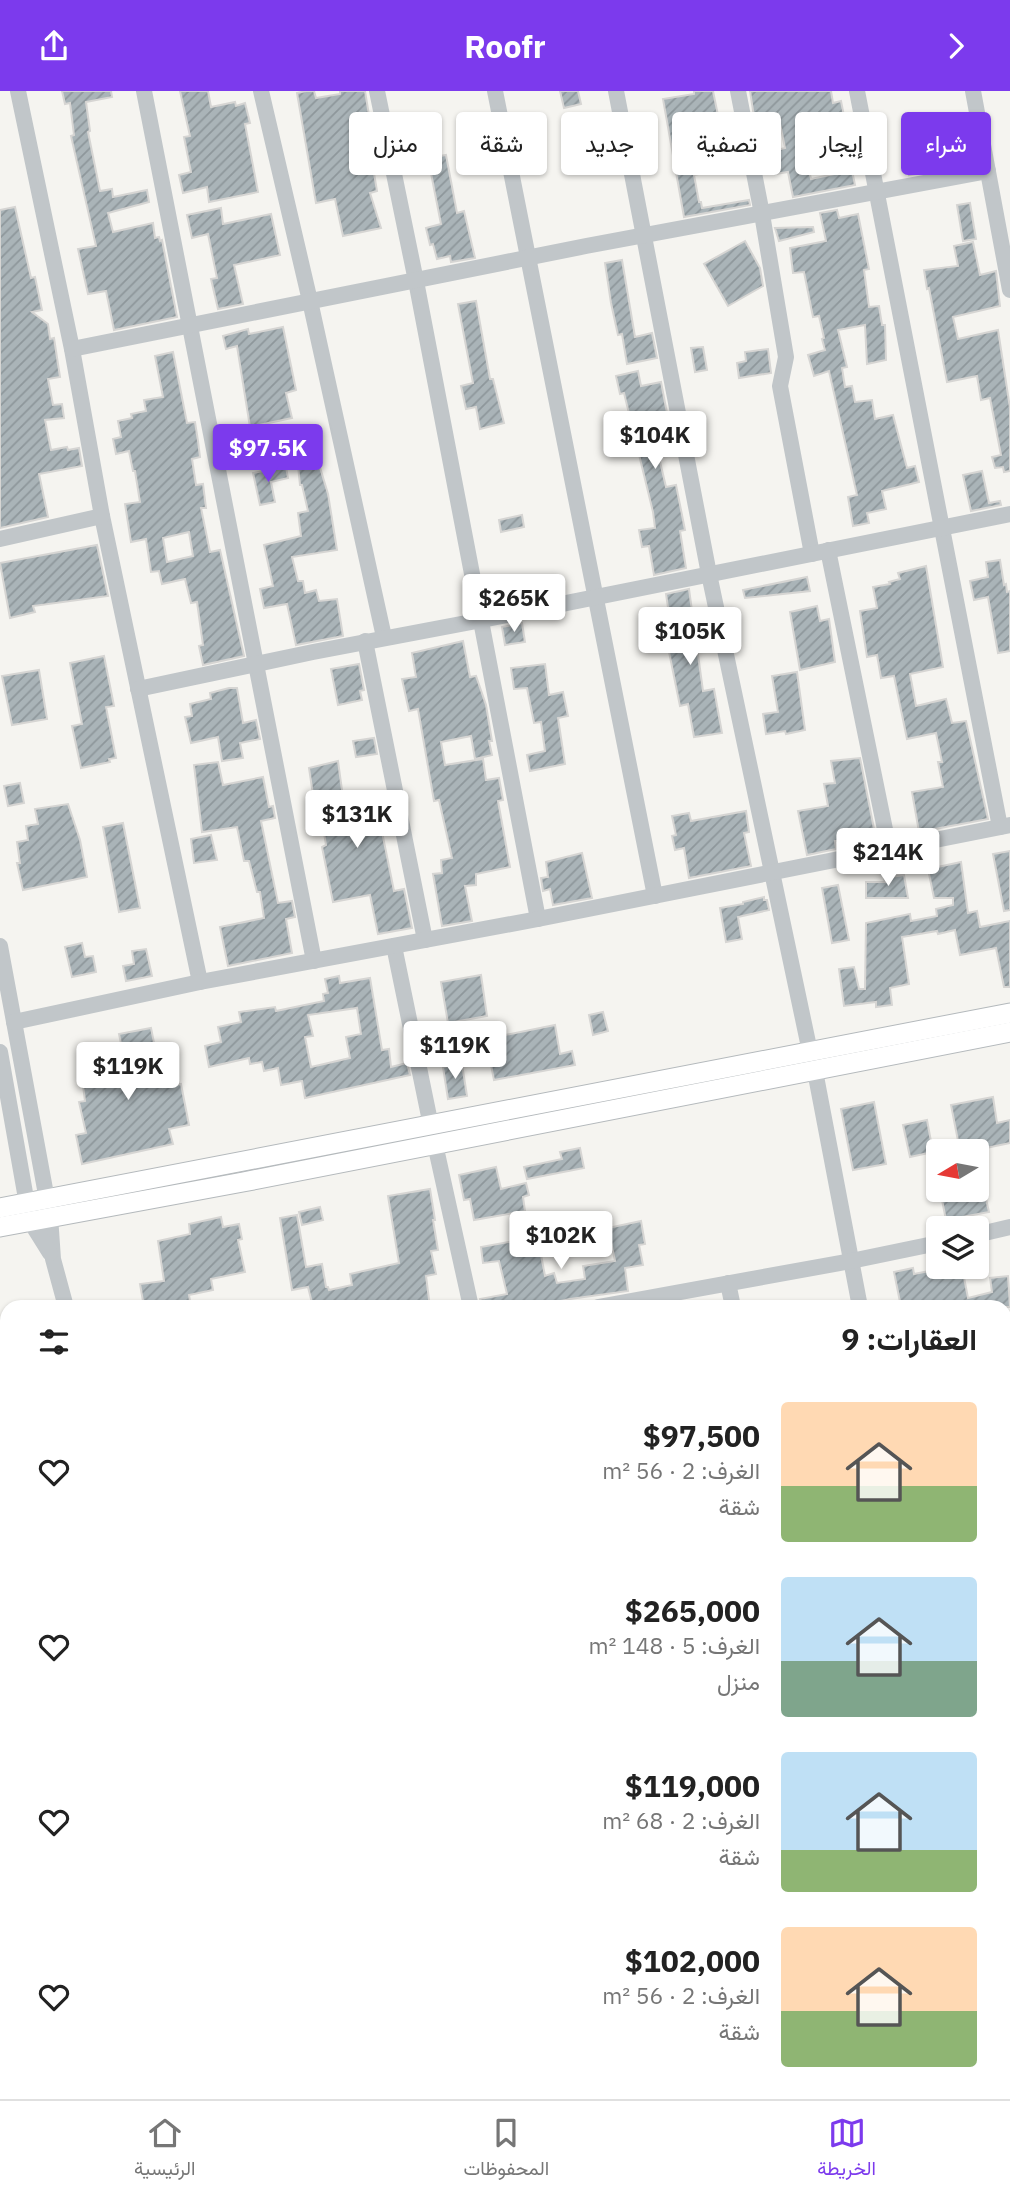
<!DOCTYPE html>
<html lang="ar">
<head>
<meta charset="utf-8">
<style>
	body { margin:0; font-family:"IBM Plex Sans",Vazirmatn,sans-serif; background:#f6f6f6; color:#222; direction:rtl; height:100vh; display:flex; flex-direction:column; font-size:26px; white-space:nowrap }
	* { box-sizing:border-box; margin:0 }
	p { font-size:23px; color:#767676 }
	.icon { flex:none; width:38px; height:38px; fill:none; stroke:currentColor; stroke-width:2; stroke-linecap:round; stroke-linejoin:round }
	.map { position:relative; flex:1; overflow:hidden; direction:ltr }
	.panel { position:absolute; left:0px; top:1209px; width:1012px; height:800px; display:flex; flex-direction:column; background:#fff; border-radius:21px 21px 0 0; box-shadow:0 2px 5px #0004; direction:rtl }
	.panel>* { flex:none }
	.guide { position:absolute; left:21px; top:21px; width:970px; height:63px; direction:rtl; display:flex; gap:14px }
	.needle { width:46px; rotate:260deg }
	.buttons { position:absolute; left:926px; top:1048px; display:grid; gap:14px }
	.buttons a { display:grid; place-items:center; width:63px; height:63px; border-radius:7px; background:#fff; box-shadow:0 2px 5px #0004; font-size:35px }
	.price { position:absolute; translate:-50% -60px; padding:0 16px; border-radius:7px; background:#fff; color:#222; font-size:23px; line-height:46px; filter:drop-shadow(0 2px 4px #0008) }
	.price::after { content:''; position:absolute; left:50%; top:42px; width:21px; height:16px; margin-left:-10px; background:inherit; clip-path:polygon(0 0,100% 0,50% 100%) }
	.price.selected { background:#7c3aed; color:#fff }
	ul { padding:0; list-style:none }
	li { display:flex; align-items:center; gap:21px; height:175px; padding:0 35px }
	li span { display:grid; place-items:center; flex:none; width:196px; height:140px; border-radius:7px; color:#555 }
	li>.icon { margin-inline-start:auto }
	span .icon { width:84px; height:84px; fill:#fffc; stroke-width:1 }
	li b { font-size:30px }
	h2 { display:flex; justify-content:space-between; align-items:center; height:84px; padding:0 35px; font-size:30px }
	.pill { padding:0 24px; border-radius:7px; background:#fff; box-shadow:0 2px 5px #0004; font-size:24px; line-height:63px }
	.pill.selected { background:#7c3aed; color:#fff }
	header { display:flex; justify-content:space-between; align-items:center; height:91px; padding:0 35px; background:#7c3aed; color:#fff; font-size:32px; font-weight:800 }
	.tab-bar { display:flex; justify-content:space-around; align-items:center; height:98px; border-top:2px solid #e0e0e0; background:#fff; font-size:19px; color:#767676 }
	.tab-bar a { display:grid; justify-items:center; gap:4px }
	.tab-bar .selected { color:#7c3aed }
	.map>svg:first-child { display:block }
</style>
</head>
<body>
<header><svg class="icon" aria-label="forward" viewBox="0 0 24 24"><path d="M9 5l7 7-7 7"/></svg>Roofr<svg class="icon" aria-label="share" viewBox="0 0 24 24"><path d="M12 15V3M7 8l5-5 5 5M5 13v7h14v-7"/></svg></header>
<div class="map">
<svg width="1010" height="2008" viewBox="0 0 1010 2008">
	<defs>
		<pattern id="building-hatch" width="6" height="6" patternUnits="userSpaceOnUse" patternTransform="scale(1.75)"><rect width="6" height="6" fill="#aab4b8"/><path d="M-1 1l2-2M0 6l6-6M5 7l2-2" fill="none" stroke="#8e979b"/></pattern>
	</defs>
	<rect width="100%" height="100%" fill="#f5f4f0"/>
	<g fill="url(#building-hatch)" stroke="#d6d5d3" stroke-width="2" fill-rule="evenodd">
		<polygon points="62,0 111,0 112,6 86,11 90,40 88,41 100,100 112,98 113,106 147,99 149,111 108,122 113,141 153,132 155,147 159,146 160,150 162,149 177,226 114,239 106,200 88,203 78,158 96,155 71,45 74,44 70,12 65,13"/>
		<polygon points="180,0 208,0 211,16 235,11 236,15 245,12 250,32 245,33 258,101 209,111 207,96 183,102 179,84 191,81 184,46 190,45"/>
		<polygon points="306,0 314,0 316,7 340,3 340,0 365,0 369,24 366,24 369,52 377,100 370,102 381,137 343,145 335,108 316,112 297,2"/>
		<polygon points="560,0 578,0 581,13 564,17"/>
		<polygon points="694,0 713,0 721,39 728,38 732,62 739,61 742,74 694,84 699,111 701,111 702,117 749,109 750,114 684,126 663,8 694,3"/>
		<path d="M750,0H831L833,12L841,10L848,45H845L855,94L793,106L788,81L775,83L773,70L779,69L777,59L785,57L778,23L754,26ZM825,41L828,58L833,56L839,82L811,88L802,45Z"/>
		<polygon points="597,34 601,55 577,61 574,48 579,47 577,38"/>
		<polygon points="959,41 963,65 941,68 944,78 909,84 903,47"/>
		<polygon points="446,64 457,122 464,120 475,167 451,171 450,165 437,168 433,153 430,154 426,137 441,133 428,67"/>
		<polygon points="970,112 976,148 963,150 957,114"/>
		<polygon points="15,116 31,187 35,186 42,219 32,221 48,233 50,248 54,247 60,286 48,288 53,314 62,313 64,327 45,329 51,359 67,356 68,359 79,357 82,375 39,383 48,426 0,437 0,119"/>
		<polygon points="221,117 223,133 271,123 280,164 234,174 243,213 218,218 211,188 217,187 208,143 192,147 187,124"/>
		<polygon points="837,119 839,127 858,123 869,178 864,179 869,216 879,215 882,234 885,234 886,269 867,273 865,234 838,239 847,276 842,277 845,296 852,295 855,311 872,309 875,328 893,324 907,377 915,375 919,391 882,400 886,418 867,422 869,432 853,435 848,406 857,404 829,280 814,285 808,264 825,259 822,248 824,247 819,225 813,226 804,181 793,182 790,157 826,150 820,122"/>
		<polygon points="813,136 814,141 779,150 775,137"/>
		<polygon points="745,150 760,177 763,195 728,215 704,173"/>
		<polygon points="973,151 980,184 996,180 1000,215 953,226 958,248 998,239 1010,317 1010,380 1004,381 1003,376 995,377 992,366 1001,364 990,307 981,309 977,285 947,291 929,197 927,198 924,179 958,175 954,155"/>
		<polygon points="622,169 635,246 652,242 657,267 627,273 622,243 618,244 611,212 605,172"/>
		<polygon points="476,210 490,288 493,288 504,332 480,338 476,316 466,318 461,295 473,292 458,213"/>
		<polygon points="283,236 296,299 286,302 292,327 250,336 237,255 226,258 223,245 248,238 249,243"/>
		<polygon points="703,256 707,279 695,281 691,257"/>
		<polygon points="768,258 771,282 739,287 737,272 746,270 745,261"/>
		<path d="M173,261L187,332L195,331L198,350L200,366L192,368L196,394L203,393L206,417H201L210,461L220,459L244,565L203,574L199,555L203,554L197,511L191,512L185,488L162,493L159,480L151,481L146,448L131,451L125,413L140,411L135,380H133L129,360L116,363L113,348L121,346L118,330L132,327L131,323L146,320L144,309L163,306L155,265ZM189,441L193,465L167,471L163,447Z"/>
		<polygon points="638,280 641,295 661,291 674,358 658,362 666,396 676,394 685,439 680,440 686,477 654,484 649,455 642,456 639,439 655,437 653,421 624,302 620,303 616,285"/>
		<polygon points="319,373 328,403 337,459 292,466 298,490 303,490 305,502 316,499 319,510 337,508 343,545 296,554 287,513 264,517 260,498 273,495 264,454 301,445 298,422 308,420 302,394 300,394 298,375"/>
		<polygon points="286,376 288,387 271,391 275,411 260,414 253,382"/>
		<polygon points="982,380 989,412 1000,410 1001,414 971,420 963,384"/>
		<polygon points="522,424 524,436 501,441 499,429"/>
		<polygon points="97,454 108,505 33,515 35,521 10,527 0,472"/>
		<polygon points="1000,469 1004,494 1006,493 1007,501 1010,500 1010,560 998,562 988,506 974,509 970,490 988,486 986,471"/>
		<polygon points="926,475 943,576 910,583 916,615 946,608 952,632 966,630 988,728 919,741 912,701 943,696 938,671 942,671 936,642 907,648 894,585 881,587 877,564 867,566 860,520 877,517 873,496 890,493 889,491 900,488 898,482"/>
		<polygon points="537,485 541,506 497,515 494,501 508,499 507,490"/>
		<polygon points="807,486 810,500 745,507 743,499"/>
		<polygon points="689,498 703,600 714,598 722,642 694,646 688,613 680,615 667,551 673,550 666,503"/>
		<polygon points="817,515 820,530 829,528 835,571 800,579 790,521"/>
		<polygon points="522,532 525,551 505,554 502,536"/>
		<polygon points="463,550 470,586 476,585 486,614 492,650 489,650 492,664 475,668 471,645 441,651 445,674 483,668 486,689 499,687 503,709 498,710 510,776 476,783 476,794 465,795 472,830 442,835 433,783 442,782 441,769 452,767 439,709 434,710 418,618 409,620 402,588 416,586 412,562"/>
		<polygon points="104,565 114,615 106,616 116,667 109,668 110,671 81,677 72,635 82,633 70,572"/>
		<polygon points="359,573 364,599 360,600 362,609 338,614 331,578"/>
		<polygon points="545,573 549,604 563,601 568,625 558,627 565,673 530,680 527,664 545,660 541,631 534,632 527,597 514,598 511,577"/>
		<polygon points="39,579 47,628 12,634 2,585"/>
		<polygon points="797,581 805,639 786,643 785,640 766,643 763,623 778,621 772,585"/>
		<polygon points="229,597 237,597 243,632 256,629 260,648 240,652 243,667 222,670 218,646 191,652 185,626 192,625 190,613 211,608 210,602"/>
		<polygon points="374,647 377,663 356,666 353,650"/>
		<polygon points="860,667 876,748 835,750 836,758 807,764 798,720 828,715 824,693 835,692 831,670"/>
		<polygon points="338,670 344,714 386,708 390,730 380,731 394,800 404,798 412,837 378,843 370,804 333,811 322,756 326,754 322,730 317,731 309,677"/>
		<polygon points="218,671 223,694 263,686 269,716 273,715 275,727 261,730 278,812 292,810 295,826 286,828 292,862 228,875 220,836 264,827 260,801 257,801 249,770 244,770 237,736 202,741 194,674"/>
		<polygon points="20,692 24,712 8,715 4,695"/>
		<polygon points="68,713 80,749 87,786 23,799 17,772 20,772 17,751 28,749 26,735 38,733 35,718"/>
		<polygon points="746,720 749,741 744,742 751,775 689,787 684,757 675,759 672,745 676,744 672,725 689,722 691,730"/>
		<polygon points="123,732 140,817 119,821 103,736"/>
		<polygon points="211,744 217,769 194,772 191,748"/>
		<polygon points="1010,760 1010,819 1004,820 993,763"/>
		<polygon points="582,762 592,807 553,814 550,798 543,800 541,787 548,786 546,771"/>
		<polygon points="961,771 968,822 977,820 980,836 1010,830 1010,896 1004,896 996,857 960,864 955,839 938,843 937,840 902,846 909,893 890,897 892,914 876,916 876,911 844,915 839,878 854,876 859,898 865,898 866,832 910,823 911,830 937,825 936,818 953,814 953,807 934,807 928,778"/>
		<polygon points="904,784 908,807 866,807 866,791 885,791 884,787"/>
		<polygon points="838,794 849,849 832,852 822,797"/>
		<polygon points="764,806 764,809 767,809 769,819 738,826 742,848 726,851 720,817 743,813 743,811"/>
		<polygon points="82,852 85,866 93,865 96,881 72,886 65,856"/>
		<polygon points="146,858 152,885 126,890 123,875 134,873 132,860"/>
		<polygon points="481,884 487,925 448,932 441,891"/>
		<path d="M339,885L340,892L370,887L382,959L389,958L391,976L407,972L410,984L305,1007L302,990L281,994L278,977L264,980L262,971L250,973L249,967L209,976L205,955L221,951L218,936L241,931L239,921L275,916L276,920L324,910L323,903L328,902L325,888ZM357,917L361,943L346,946L350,967L311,976L305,946L313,945L308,924Z"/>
		<polygon points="603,921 608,940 593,944 589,924"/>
		<polygon points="555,934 560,963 572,960 575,974 494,989 489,964 469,968 466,952"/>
		<polygon points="151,937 163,996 181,993 189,1034 169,1038 173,1053 82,1073 76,1044 86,1042 79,1011 85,1010 80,971 123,962 119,943"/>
		<polygon points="462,973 467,1005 448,1008 443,976"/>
		<polygon points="993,1006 997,1032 1010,1029 1010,1052 972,1060 960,1060 951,1014"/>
		<polygon points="874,1011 886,1073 853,1079 841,1018"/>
		<polygon points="927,1029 933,1061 910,1066 903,1034"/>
		<polygon points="580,1057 584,1077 527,1088 524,1076 562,1068 560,1061"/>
		<polygon points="496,1076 501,1098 526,1092 529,1104 523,1106 525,1120 474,1129 470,1108 464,1109 459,1084"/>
		<polygon points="430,1098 435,1129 433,1129 438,1159 431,1160 436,1183 426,1185 430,1216 313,1216 308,1196 292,1199 280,1127 297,1124 306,1176 322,1173 326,1196 328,1196 329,1199 352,1194 350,1183 399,1172 388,1105"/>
		<polygon points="940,1099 984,1099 989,1121 946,1129"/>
		<polygon points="320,1116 323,1129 302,1134 299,1121"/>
		<polygon points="221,1126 223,1136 239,1133 242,1148 238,1149 245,1181 211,1188 213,1199 189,1204 190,1210 164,1214 164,1216 144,1216 140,1193 164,1190 158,1150 190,1143 189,1133"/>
		<polygon points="641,1130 645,1153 639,1154 643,1174 625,1177 628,1200 570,1208 533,1216 481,1216 480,1208 507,1203 499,1170 483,1172 481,1156 531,1147 533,1154 539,1153 545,1185 554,1182 557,1192 585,1188 583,1175 615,1170 608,1137"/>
		<polygon points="949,1176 962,1176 968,1207 992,1201 990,1187 1008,1185 1010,1216 901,1216 894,1181 913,1177 914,1183"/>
	</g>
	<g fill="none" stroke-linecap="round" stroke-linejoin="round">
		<defs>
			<g id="major">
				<polyline points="0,1117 1010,922"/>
				<polyline points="0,1136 243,1091 1010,941"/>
			</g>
		</defs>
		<use href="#major" stroke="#b4b9bc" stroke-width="21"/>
		<g stroke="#c1c6c9" stroke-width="16">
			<polyline points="18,0 72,258 102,425 200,891"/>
			<polyline points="144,0 314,870"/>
			<polyline points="261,0 310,210 384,546"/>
			<polyline points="377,0 416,190 538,828"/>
			<polyline points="495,0 655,805"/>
			<polyline points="616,0 709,483 810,961"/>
			<polyline points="738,0 762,123 786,266 780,295 812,463"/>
			<polyline points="857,0 1000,736"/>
			<polyline points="973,0 1010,199"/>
			<polyline points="72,258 586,155 988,80"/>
			<polyline points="0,448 102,425"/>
			<polyline points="828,459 889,758"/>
			<polyline points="365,550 425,849"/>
			<polyline points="138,598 313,561 482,529 1010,423"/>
			<polyline points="0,855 50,1125 53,1168 66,1216"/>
			<polyline points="394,855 431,1035"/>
			<polyline points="14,931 200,891 538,828 1010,734"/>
			<polyline points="0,961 30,1130 50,1162"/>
			<polyline points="815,980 860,1216"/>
			<polyline points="435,1053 471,1216"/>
			<polyline points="976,1144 1010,1136"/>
			<polyline points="728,1192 733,1216"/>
			<polyline points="598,1216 851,1170 938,1152"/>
			<polyline points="0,1256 7,1254"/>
			<polyline points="1004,1261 1010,1260"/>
			<polyline points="0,1372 1,1331"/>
			<polyline points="0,1600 7,1688"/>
			<polyline points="1004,1618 1010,1617"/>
			<polyline points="1004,1698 1010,1699"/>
			<polyline points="0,1712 7,1711"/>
			<polyline points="1004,1878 1010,1879"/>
			<polyline points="0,1984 7,1983"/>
			<polyline points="231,2002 233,2008"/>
			<polyline points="403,2002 414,2008"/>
			<polyline points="535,2002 536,2008"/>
			<polyline points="638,2002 647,2008"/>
			<polyline points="768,2002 769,2008"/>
			<polyline points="903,2008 903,2002"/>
		</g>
		<use href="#major" stroke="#fff" stroke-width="19"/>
	</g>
</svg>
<div class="buttons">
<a><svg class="needle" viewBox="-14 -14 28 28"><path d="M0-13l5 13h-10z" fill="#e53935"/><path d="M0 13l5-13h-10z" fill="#767676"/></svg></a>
<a><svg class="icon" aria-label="layers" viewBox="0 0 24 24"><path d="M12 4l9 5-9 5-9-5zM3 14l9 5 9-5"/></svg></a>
</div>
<b class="price" style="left:655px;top:380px">$104K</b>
<b class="price selected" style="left:268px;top:393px">$97.5K</b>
<b class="price" style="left:514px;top:543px">$265K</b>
<b class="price" style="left:690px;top:576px">$105K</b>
<b class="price" style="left:357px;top:759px">$131K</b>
<b class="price" style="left:888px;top:797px">$214K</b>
<b class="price" style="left:455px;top:990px">$119K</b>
<b class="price" style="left:128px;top:1011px">$119K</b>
<b class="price" style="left:561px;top:1180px">$102K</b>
<div class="guide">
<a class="pill selected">شراء</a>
<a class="pill">إيجار</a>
<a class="pill">تصفية</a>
<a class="pill">جديد</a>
<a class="pill">شقة</a>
<a class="pill">منزل</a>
</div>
<section class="panel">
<h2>العقارات: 9<svg class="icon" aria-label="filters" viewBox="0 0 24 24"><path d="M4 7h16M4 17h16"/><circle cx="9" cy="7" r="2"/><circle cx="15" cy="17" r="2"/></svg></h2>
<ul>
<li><span style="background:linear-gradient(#ffd9b3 60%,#8fb573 0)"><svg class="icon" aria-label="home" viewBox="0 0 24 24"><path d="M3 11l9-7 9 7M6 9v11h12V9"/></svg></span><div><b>$97,500</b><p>الغرف: 2 · 56 m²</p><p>شقة</p></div><svg class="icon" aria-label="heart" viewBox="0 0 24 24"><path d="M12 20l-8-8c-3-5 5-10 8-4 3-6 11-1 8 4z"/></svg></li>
<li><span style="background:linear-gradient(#bfe0f5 60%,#7fa58c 0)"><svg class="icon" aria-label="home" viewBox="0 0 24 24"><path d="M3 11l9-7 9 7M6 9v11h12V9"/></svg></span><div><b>$265,000</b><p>الغرف: 5 · 148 m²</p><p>منزل</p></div><svg class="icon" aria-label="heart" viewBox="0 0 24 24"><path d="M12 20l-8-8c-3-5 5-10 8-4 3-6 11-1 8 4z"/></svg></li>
<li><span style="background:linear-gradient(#bfe0f5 70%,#8fb573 0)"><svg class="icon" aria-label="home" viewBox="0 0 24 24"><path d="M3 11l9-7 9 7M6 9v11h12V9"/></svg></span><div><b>$119,000</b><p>الغرف: 2 · 68 m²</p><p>شقة</p></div><svg class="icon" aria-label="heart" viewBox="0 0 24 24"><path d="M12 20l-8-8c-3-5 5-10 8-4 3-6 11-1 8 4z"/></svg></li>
<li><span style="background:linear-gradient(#ffd9b3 60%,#8fb573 0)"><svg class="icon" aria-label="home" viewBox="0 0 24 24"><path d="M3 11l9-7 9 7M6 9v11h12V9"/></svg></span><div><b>$102,000</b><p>الغرف: 2 · 56 m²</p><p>شقة</p></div><svg class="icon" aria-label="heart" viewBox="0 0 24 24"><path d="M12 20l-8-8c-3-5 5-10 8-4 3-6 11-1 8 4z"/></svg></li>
</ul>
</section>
</div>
<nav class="tab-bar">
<a class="selected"><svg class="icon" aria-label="map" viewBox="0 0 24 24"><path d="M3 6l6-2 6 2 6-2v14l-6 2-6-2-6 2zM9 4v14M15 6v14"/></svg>الخريطة</a>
<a><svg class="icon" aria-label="saved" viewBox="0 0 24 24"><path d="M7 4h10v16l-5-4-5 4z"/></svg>المحفوظات</a>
<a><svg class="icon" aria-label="home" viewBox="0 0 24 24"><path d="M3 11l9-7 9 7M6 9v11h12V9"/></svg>الرئيسية</a>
</nav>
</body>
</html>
